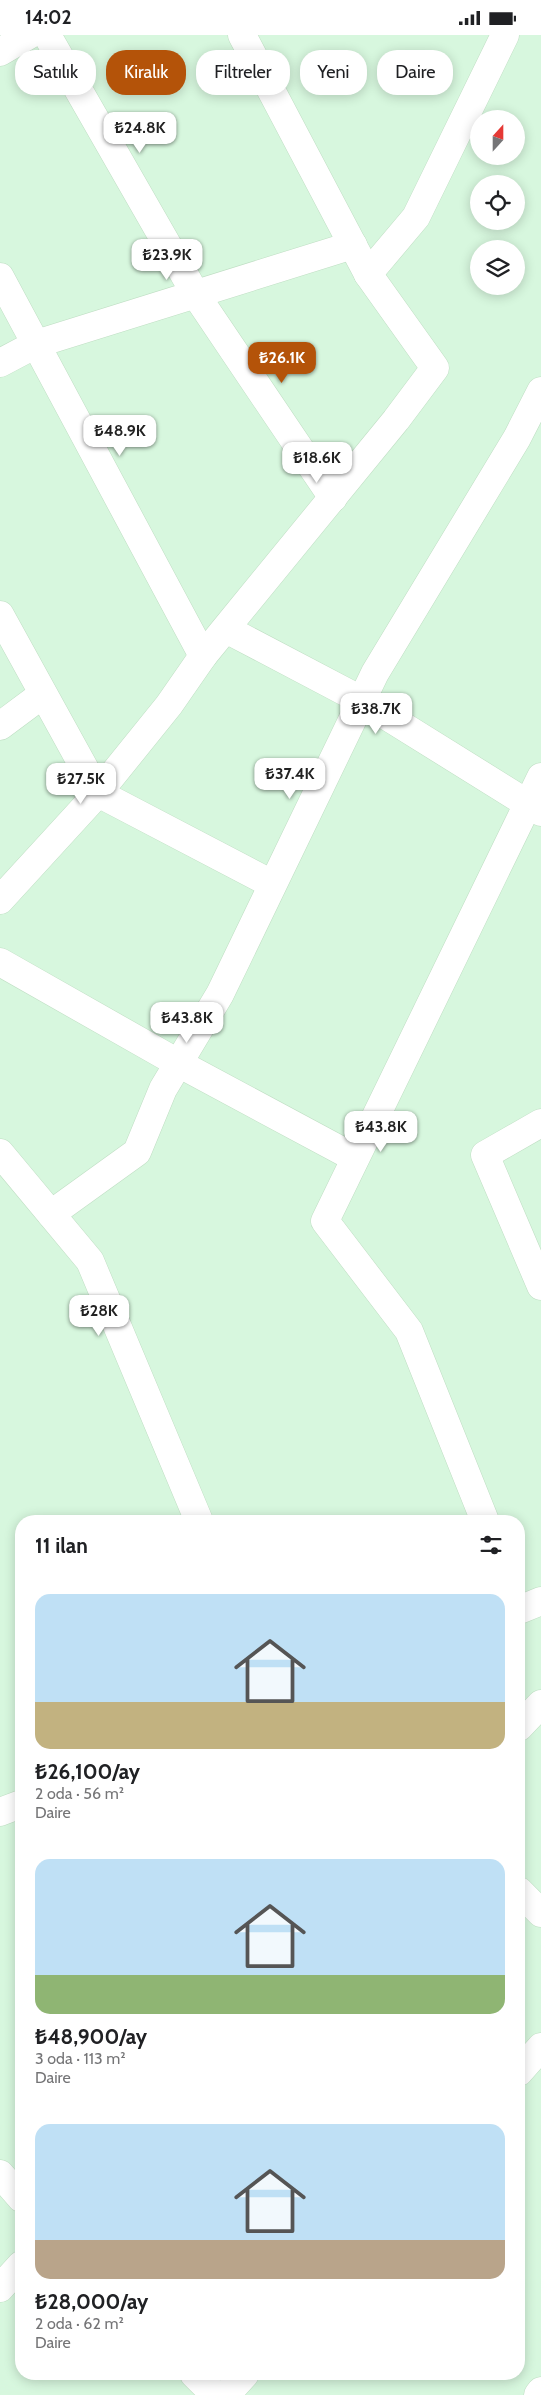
<!DOCTYPE html>
<html lang="tr">
<head>
<meta charset="utf-8">
<style>
	body { margin:0; font-family:Cabin,sans-serif; background:#f6f6f6; color:#202124; height:100vh; display:flex; flex-direction:column; font-size:19px; white-space:nowrap }
	* { box-sizing:border-box; margin:0 }
	p { font-size:16px; color:#757577 }
	.icon { flex:none; width:28px; height:28px; fill:none; stroke:currentColor; stroke-width:2; stroke-linecap:round; stroke-linejoin:round }
	.map { position:relative; flex:1; overflow:hidden }
	.side { position:absolute; left:15px; top:1480px; width:510px; height:865px; display:flex; flex-direction:column; background:#fff; border-radius:20px; box-shadow:0 2px 12px #0003 }
	.side>* { flex:none }
	.top-card { position:absolute; left:15px; top:15px; width:511px; height:45px; display:flex; gap:10px }
	.needle { width:32px; rotate:21deg }
	.fabs { position:absolute; left:470px; top:75px; display:grid; gap:10px }
	.fabs a { display:grid; place-items:center; width:55px; height:55px; border-radius:50%; background:#fff; box-shadow:0 2px 12px #0003; font-size:25px }
	.price { position:absolute; translate:-50% -42px; padding:0 11px; border-radius:10px; background:#fff; color:#222; font-size:16px; line-height:32px; filter:drop-shadow(0 1px 2px #0008) }
	.price::after { content:''; position:absolute; left:50%; top:30px; width:15px; height:11px; margin-left:-8px; background:inherit; clip-path:polygon(0 0,100% 0,50% 100%) }
	.price.current { background:#b45309; color:#fff }
	ul { padding:0; list-style:none }
	li { display:grid; align-content:center; gap:10px; height:265px; padding:0 20px }
	li span { display:grid; place-items:center; height:155px; border-radius:15px; color:#555 }
	li>.icon { margin-inline-start:auto }
	span .icon { width:90px; height:90px; fill:#fffc; stroke-width:1 }
	li b { font-size:21px }
	h2 { display:flex; justify-content:space-between; align-items:center; height:60px; padding:0 20px; font-size:21px }
	.pill { padding:0 18px; border-radius:20px; background:#fff; box-shadow:0 2px 12px #0003; font-size:18px; line-height:45px }
	.pill.current { background:#b45309; color:#fff }
	.status { display:flex; justify-content:space-between; align-items:center; height:35px; padding:0 25px; background:#fff; direction:ltr }
	.status svg { height:14px; fill:currentColor }
	.map>svg:first-child { display:block }
</style>
</head>
<body>
<div class="status"><b>14:02</b><svg viewBox="0 0 49 12"><path d="M0 12V9h3v3zM5 12V6h3v6zM10 12V3h3v9zM15 12V0h3v12zM26 1h20v11H26zM47 4h2v5h-2z"/></svg></div>
<div class="map">
<svg width="541" height="2360" viewBox="0 0 541 2360">
	<rect width="100%" height="100%" fill="#e2fae9"/>
	<path fill="#d7f7de" fill-rule="evenodd" d="M0,0H541V2360H0ZM479,84H516V121H479ZM479,149H516V186H479ZM479,214H516V251H479ZM21,1486H519V2339H21Z"/>
	<g fill="none" stroke-linecap="round" stroke-linejoin="round">
		<defs>
			<g id="street">
				<polyline points="47,0 196,260 333,463"/>
				<polyline points="0,17 29,0"/>
				<polyline points="368,239 416,182 505,0"/>
				<polyline points="0,242 203,621"/>
				<polyline points="0,328 36,309 353,210"/>
				<polyline points="0,580 98,758 272,849"/>
				<polyline points="226,594 361,665 541,777"/>
				<polyline points="0,691 43,659"/>
				<polyline points="0,865 98,758 169,670 203,621 396,385 435,333 368,239 242,0"/>
				<polyline points="0,927 178,1028 355,1123"/>
				<polyline points="541,1088 485,1120 541,1251"/>
				<polyline points="0,1118 90,1226 199,1486"/>
				<polyline points="51,1179 137,1117 163,1054 220,959 375,638 517,403 541,356"/>
				<polyline points="485,1486 409,1296 325,1186 541,742"/>
				<polyline points="519,1575 541,1566"/>
				<polyline points="519,1692 541,1669"/>
				<polyline points="0,1777 21,1769"/>
				<polyline points="519,1856 541,1878"/>
				<polyline points="519,2037 541,2012"/>
				<polyline points="0,2139 21,2163"/>
				<polyline points="0,2253 21,2230"/>
				<polyline points="194,2339 215,2360"/>
				<polyline points="226,2360 245,2339"/>
				<polyline points="538,2360 541,2356"/>
			</g>
		</defs>
		<use href="#street" stroke="#bfdec3" stroke-width="29"/>
		<use href="#street" stroke="#fff" stroke-width="28"/>
	</g>
</svg>
<div class="fabs">
<a><svg class="needle" viewBox="-14 -14 28 28"><path d="M0-13l5 13h-10z" fill="#e53935"/><path d="M0 13l5-13h-10z" fill="#757577"/></svg></a>
<a><svg class="icon" aria-label="locate" viewBox="0 0 24 24"><circle cx="12" cy="12" r="6"/><path d="M12 2v4M12 18v4M2 12h4M18 12h4"/></svg></a>
<a><svg class="icon" aria-label="layers" viewBox="0 0 24 24"><path d="M12 4l9 5-9 5-9-5zM3 14l9 5 9-5"/></svg></a>
</div>
<b class="price" style="left:140px;top:119px">₺24.8K</b>
<b class="price" style="left:167px;top:246px">₺23.9K</b>
<b class="price current" style="left:282px;top:349px">₺26.1K</b>
<b class="price" style="left:120px;top:422px">₺48.9K</b>
<b class="price" style="left:317px;top:449px">₺18.6K</b>
<b class="price" style="left:376px;top:700px">₺38.7K</b>
<b class="price" style="left:290px;top:765px">₺37.4K</b>
<b class="price" style="left:81px;top:770px">₺27.5K</b>
<b class="price" style="left:187px;top:1009px">₺43.8K</b>
<b class="price" style="left:381px;top:1118px">₺43.8K</b>
<b class="price" style="left:99px;top:1302px">₺28K</b>
<div class="top-card">
<a class="pill">Satılık</a>
<a class="pill current">Kiralık</a>
<a class="pill">Filtreler</a>
<a class="pill">Yeni</a>
<a class="pill">Daire</a>
</div>
<section class="side">
<h2>11 ilan<svg class="icon" aria-label="filters" viewBox="0 0 24 24"><path d="M4 7h16M4 17h16"/><circle cx="9" cy="7" r="2"/><circle cx="15" cy="17" r="2"/></svg></h2>
<ul>
<li><span style="background:linear-gradient(#bfe0f5 70%,#c2b280 0)"><svg class="icon" aria-label="home" viewBox="0 0 24 24"><path d="M3 11l9-7 9 7M6 9v11h12V9"/></svg></span><div><b>₺26,100/ay</b><p>2 oda · 56 m²</p><p>Daire</p></div></li>
<li><span style="background:linear-gradient(#bfe0f5 75%,#8fb573 0)"><svg class="icon" aria-label="home" viewBox="0 0 24 24"><path d="M3 11l9-7 9 7M6 9v11h12V9"/></svg></span><div><b>₺48,900/ay</b><p>3 oda · 113 m²</p><p>Daire</p></div></li>
<li><span style="background:linear-gradient(#bfe0f5 75%,#b9a48a 0)"><svg class="icon" aria-label="home" viewBox="0 0 24 24"><path d="M3 11l9-7 9 7M6 9v11h12V9"/></svg></span><div><b>₺28,000/ay</b><p>2 oda · 62 m²</p><p>Daire</p></div></li>
</ul>
</section>
</div>
</body>
</html>
